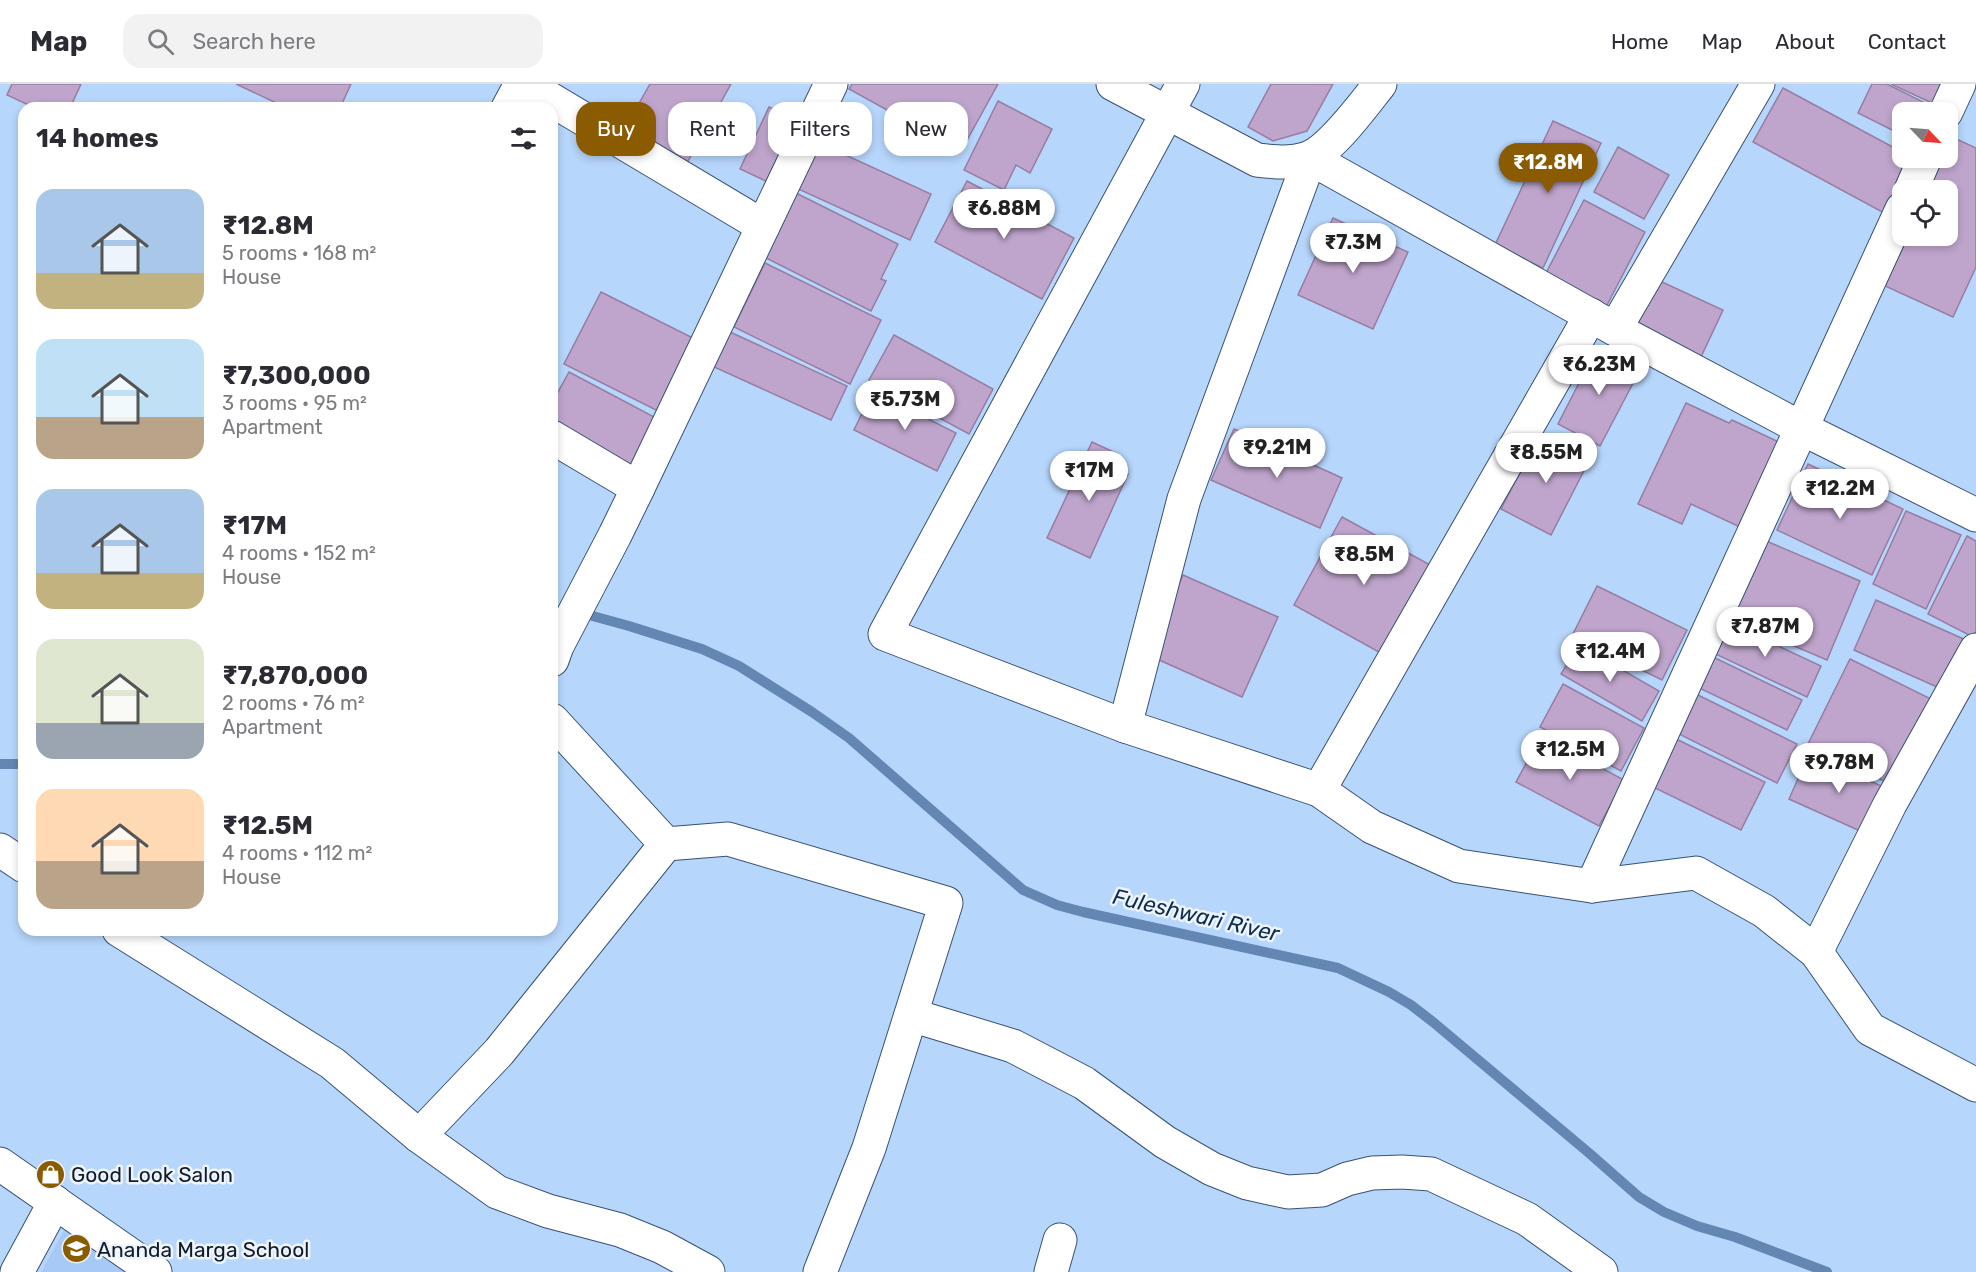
<!DOCTYPE html>
<html lang="en">
<head>
<meta charset="utf-8">
<style>
	body { margin:0; font-family:Rubik,sans-serif; background:#f2f2f3; color:#2b2b33; height:100vh; display:flex; flex-direction:column; font-size:22px; white-space:nowrap }
	* { box-sizing:border-box; margin:0 }
	p { font-size:20px; color:#7c7c81 }
	.icon { flex:none; width:33px; height:33px; fill:none; stroke:currentColor; stroke-width:2; stroke-linecap:round; stroke-linejoin:round }
	.map { position:relative; flex:1; overflow:hidden }
	.panel { position:absolute; left:18px; top:18px; width:540px; height:834px; display:flex; flex-direction:column; background:#fff; border-radius:18px; box-shadow:0 3px 9px #0003 }
	.panel>* { flex:none }
	.banner { position:absolute; left:576px; top:18px; width:570px; height:54px; display:flex; gap:12px }
	.needle { width:39px; rotate:115deg }
	.tools { position:absolute; left:1892px; top:18px; display:grid; gap:12px }
	.tools a { display:grid; place-items:center; width:66px; height:66px; border-radius:12px; background:#fff; box-shadow:0 3px 9px #0003; font-size:30px }
	.price { position:absolute; translate:-50% -51px; padding:0 14px; border-radius:21px; background:#fff; color:#222; font-size:20px; line-height:39px; filter:drop-shadow(0 2px 3px #0008) }
	.price::after { content:''; position:absolute; left:50%; top:36px; width:18px; height:14px; margin-left:-9px; background:inherit; clip-path:polygon(0 0,100% 0,50% 100%) }
	.price.selected { background:#8a5b00; color:#fff }
	ul { padding:0; list-style:none }
	li { display:flex; align-items:center; gap:18px; height:150px; padding:0 18px }
	li span { display:grid; place-items:center; flex:none; width:168px; height:120px; border-radius:18px; color:#555 }
	li>.icon { margin-inline-start:auto }
	span .icon { width:72px; height:72px; fill:#fffc; stroke-width:1 }
	li b { font-size:26px }
	h2 { display:flex; justify-content:space-between; align-items:center; height:72px; padding:0 18px; font-size:26px }
	.tag { padding:0 21px; border-radius:18px; background:#fff; box-shadow:0 3px 9px #0003; font-size:21px; line-height:54px }
	.tag.selected { background:#8a5b00; color:#fff }
	header { display:flex; align-items:center; gap:36px; box-sizing:border-box; height:84px; padding:0 30px; background:#fff; border-bottom:2px solid #e1e1e2 }
	header strong { font-size:28px }
	nav { display:flex; gap:33px; margin-inline-start:auto; font-size:21px }
	.search { width:420px; height:54px; background:#f2f2f3; display:flex; align-items:center; gap:15px; box-sizing:border-box; padding:0 21px; border-radius:18px; color:#7c7c81; font-size:22px }
	.map>svg:first-child { display:block }
</style>
</head>
<body>
<header>
<strong>Map</strong>
<div class="search"><svg class="icon" aria-label="search" viewBox="0 0 24 24"><circle cx="10" cy="10" r="6"/><path d="M15 15l6 6"/></svg>Search here</div>
<nav><a>Home</a><a>Map</a><a>About</a><a>Contact</a></nav>
</header>
<div class="map">
<svg width="1976" height="1188" viewBox="0 0 1976 1188">
	<rect width="100%" height="100%" fill="#b7d6fc"/>
	<polygon fill="#a7c9f5" points="66,1143 134,1188 41,1188"/>
	<g fill="none" stroke-linecap="round" stroke-linejoin="round">
		<g stroke="#6486b2" stroke-width="10">
			<polyline points="552,530 589,531 629,542 702,565 739,582 812,628 849,654 1023,806 1057,821 1083,828 1338,884 1389,908 1411,921 1433,938 1589,1069 1639,1113 1664,1128 1697,1142 1735,1153 1827,1188"/>
			<polyline points="0,680 24,680"/>
		</g>
	</g>
	<g fill="#bfa5cc" stroke="#967da2" stroke-width="1.5">
		<polygon points="12,0 81,0 70,24 35,24 7,11"/>
		<polygon points="236,0 351,0 340,24 287,24"/>
		<polygon points="650,0 731,0 683,86 621,51"/>
		<polygon points="852,0 998,0 961,67 849,5"/>
		<polygon points="1271,0 1333,0 1307,47 1273,57 1248,43"/>
		<polygon points="1872,0 1887,0 1933,23 1930,28 1902,28 1902,51 1858,29"/>
		<polygon points="1891,0 1943,0 1934,20"/>
		<polygon points="1783,4 1902,68 1902,74 1915,75 1886,130 1753,58"/>
		<polygon points="998,17 1052,45 1030,89 1016,81 1004,106 964,86"/>
		<polygon points="769,23 799,37 770,99 740,85"/>
		<polygon points="1553,37 1601,59 1543,184 1495,161"/>
		<polygon points="1952,53 1976,64 1976,183 1953,233 1885,202 1908,152 1947,152 1947,106 1928,106 1943,74 1947,74 1947,64"/>
		<polygon points="817,58 931,110 910,156 796,104"/>
		<polygon points="1618,63 1669,91 1644,135 1594,108"/>
		<polygon points="967,97 1074,154 1042,215 935,158"/>
		<polygon points="794,108 898,160 881,195 886,197 871,227 762,172"/>
		<polygon points="1584,116 1645,148 1606,223 1545,191"/>
		<polygon points="1333,134 1408,168 1373,245 1298,211"/>
		<polygon points="765,179 881,236 850,300 734,243"/>
		<polygon points="1649,192 1723,226 1700,275 1626,241"/>
		<polygon points="601,208 695,255 658,327 564,280"/>
		<polygon points="730,248 847,302 831,336 714,283"/>
		<polygon points="894,251 993,305 969,350 869,296"/>
		<polygon points="1598,262 1641,284 1600,362 1558,340"/>
		<polygon points="569,288 656,334 629,386 552,345 552,319"/>
		<polygon points="873,307 956,349 937,387 854,346"/>
		<polygon points="1686,319 1729,339 1732,336 1783,360 1744,445 1691,420 1682,440 1638,420"/>
		<polygon points="1234,345 1342,394 1320,444 1211,396"/>
		<polygon points="1541,349 1590,375 1551,451 1501,425"/>
		<polygon points="1092,358 1118,370 1112,383 1128,390 1090,474 1047,454"/>
		<polygon points="1808,380 1903,425 1872,491 1777,446"/>
		<polygon points="1906,427 1961,451 1926,525 1873,500"/>
		<polygon points="1342,433 1434,483 1386,572 1294,521"/>
		<polygon points="1967,452 1976,457 1976,547 1973,553 1928,530"/>
		<polygon points="1764,456 1860,497 1827,576 1730,535"/>
		<polygon points="1183,491 1278,533 1242,613 1148,571"/>
		<polygon points="1597,502 1687,546 1662,596 1572,552"/>
		<polygon points="1876,516 1968,557 1946,607 1854,566"/>
		<polygon points="1723,536 1821,582 1807,613 1709,567"/>
		<polygon points="1579,561 1659,607 1642,637 1561,590"/>
		<polygon points="1709,571 1802,616 1787,646 1695,602"/>
		<polygon points="1850,575 1933,616 1892,701 1808,660"/>
		<polygon points="1563,600 1644,644 1621,687 1540,643"/>
		<polygon points="1692,608 1797,660 1777,699 1673,647"/>
		<polygon points="1541,652 1624,696 1599,742 1516,698"/>
		<polygon points="1674,654 1765,698 1741,746 1651,702"/>
		<polygon points="1809,670 1890,706 1869,751 1789,715"/>
	</g>
	<g fill="none" stroke-linecap="round" stroke-linejoin="round">
		<defs>
			<g id="street">
				<polyline points="525,0 763,142"/>
				<polyline points="1183,0 885,550 1125,642 1319,706 1372,743 1459,782 1592,802 1696,789 1764,827 1816,868 1870,945 1976,1001"/>
				<polyline points="508,24 521,0"/>
				<polyline points="1946,28 1959,0"/>
				<polyline points="1911,106 1925,74"/>
				<polyline points="1615,245 1758,0"/>
				<polyline points="552,353 638,404 615,451 557,562 552,576"/>
				<polyline points="638,404 831,0"/>
				<polyline points="552,636 666,760"/>
				<polyline points="1125,642 1184,415 1310,74 1615,245 1803,345 1976,431"/>
				<polyline points="1319,706 1591,231"/>
				<polyline points="0,766 24,782"/>
				<polyline points="1592,802 1902,125"/>
				<polyline points="119,846 332,979 419,1052 497,1108 548,1127 620,1146 662,1163 708,1188"/>
				<polyline points="1816,868 1890,720 1976,566"/>
				<polyline points="911,931 1013,962 1084,999 1165,1058 1212,1085 1247,1099 1288,1108 1322,1106 1347,1095 1372,1089 1402,1088 1431,1090 1527,1135 1601,1188"/>
				<polyline points="419,1052 499,968 666,760 728,755 946,819 869,1064 820,1188"/>
				<polyline points="0,1080 155,1188"/>
				<polyline points="17,1188 55,1118"/>
				<polyline points="1051,1188 1060,1156"/>
			</g>
			<path id="secondary" d="M1113,0L1257,76C1274,78 1291,80 1308,74C1331,66 1364,20 1380,0"/>
		</defs>
		<use href="#street" stroke="#385273" stroke-width="35"/>
		<use href="#secondary" stroke="#385273" stroke-width="35"/>
		<use href="#street" stroke="#fff" stroke-width="33"/>
		<use href="#secondary" stroke="#fff" stroke-width="33"/>
	</g>
	<defs>
		<symbol id="shop-disc" viewBox="-11 -11 22 22"><circle r="9.5" fill="#8a5b00" stroke="#eef4fc"/><path d="M-5-2.5h2.3a2.7 3.5 0 0 1 5.4 0H5L5.5 6h-11ZM-1.5-2.5h3a1.5 2.3 0 0 0-3 0Z" fill="#fff"/></symbol>
		<symbol id="school-disc" viewBox="-11 -11 22 22"><circle r="9.5" fill="#8a5b00" stroke="#eef4fc"/><path d="M0-5L7-2L0 1L-7-2ZM-4 1L0 2.5L4 1V4Q0 6-4 4Z" fill="#fff"/></symbol>
	</defs>
	<g fill-rule="evenodd">
		<use href="#shop-disc" x="34" y="1074" width="33" height="33"/>
		<use href="#school-disc" x="60" y="1148" width="33" height="33"/>
	</g>
	<g text-anchor="middle" dominant-baseline="central" stroke-width="5" stroke-linejoin="round" paint-order="stroke">
		<g font-size="21" fill="#111c29" stroke="#eef4fc" text-anchor="start">
			<text x="71" y="1090">Good Look Salon</text>
			<text x="97" y="1165">Ananda Marga School</text>
		</g>
		<g font-size="22" font-style="italic" fill="#0d2c50" stroke="#eef4fc">
			<text transform="translate(1196 831) rotate(13)">Fuleshwari River</text>
		</g>
	</g>
</svg>
<div class="tools">
<a><svg class="needle" viewBox="-14 -14 28 28"><path d="M0-13l5 13h-10z" fill="#e53935"/><path d="M0 13l5-13h-10z" fill="#7c7c81"/></svg></a>
<a><svg class="icon" aria-label="locate" viewBox="0 0 24 24"><circle cx="12" cy="12" r="6"/><path d="M12 2v4M12 18v4M2 12h4M18 12h4"/></svg></a>
</div>
<b class="price selected" style="left:1548px;top:110px">₹12.8M</b>
<b class="price" style="left:1004px;top:156px">₹6.88M</b>
<b class="price" style="left:1353px;top:190px">₹7.3M</b>
<b class="price" style="left:1599px;top:312px">₹6.23M</b>
<b class="price" style="left:905px;top:347px">₹5.73M</b>
<b class="price" style="left:1277px;top:395px">₹9.21M</b>
<b class="price" style="left:1546px;top:400px">₹8.55M</b>
<b class="price" style="left:1089px;top:418px">₹17M</b>
<b class="price" style="left:1840px;top:436px">₹12.2M</b>
<b class="price" style="left:1364px;top:502px">₹8.5M</b>
<b class="price" style="left:1765px;top:574px">₹7.87M</b>
<b class="price" style="left:1610px;top:599px">₹12.4M</b>
<b class="price" style="left:1570px;top:697px">₹12.5M</b>
<b class="price" style="left:1839px;top:710px">₹9.78M</b>
<div class="banner">
<a class="tag selected">Buy</a>
<a class="tag">Rent</a>
<a class="tag">Filters</a>
<a class="tag">New</a>
</div>
<section class="panel">
<h2>14 homes<svg class="icon" aria-label="filters" viewBox="0 0 24 24"><path d="M4 7h16M4 17h16"/><circle cx="9" cy="7" r="2"/><circle cx="15" cy="17" r="2"/></svg></h2>
<ul>
<li><span style="background:linear-gradient(#a9c7e8 70%,#c2b280 0)"><svg class="icon" aria-label="home" viewBox="0 0 24 24"><path d="M3 11l9-7 9 7M6 9v11h12V9"/></svg></span><div><b>₹12.8M</b><p>5 rooms · 168 m²</p><p>House</p></div></li>
<li><span style="background:linear-gradient(#bfe0f5 65%,#b9a48a 0)"><svg class="icon" aria-label="home" viewBox="0 0 24 24"><path d="M3 11l9-7 9 7M6 9v11h12V9"/></svg></span><div><b>₹7,300,000</b><p>3 rooms · 95 m²</p><p>Apartment</p></div></li>
<li><span style="background:linear-gradient(#a9c7e8 70%,#c2b280 0)"><svg class="icon" aria-label="home" viewBox="0 0 24 24"><path d="M3 11l9-7 9 7M6 9v11h12V9"/></svg></span><div><b>₹17M</b><p>4 rooms · 152 m²</p><p>House</p></div></li>
<li><span style="background:linear-gradient(#dfe7d0 70%,#9aa5b1 0)"><svg class="icon" aria-label="home" viewBox="0 0 24 24"><path d="M3 11l9-7 9 7M6 9v11h12V9"/></svg></span><div><b>₹7,870,000</b><p>2 rooms · 76 m²</p><p>Apartment</p></div></li>
<li><span style="background:linear-gradient(#ffd9b3 60%,#b9a48a 0)"><svg class="icon" aria-label="home" viewBox="0 0 24 24"><path d="M3 11l9-7 9 7M6 9v11h12V9"/></svg></span><div><b>₹12.5M</b><p>4 rooms · 112 m²</p><p>House</p></div></li>
</ul>
</section>
</div>
</body>
</html>
